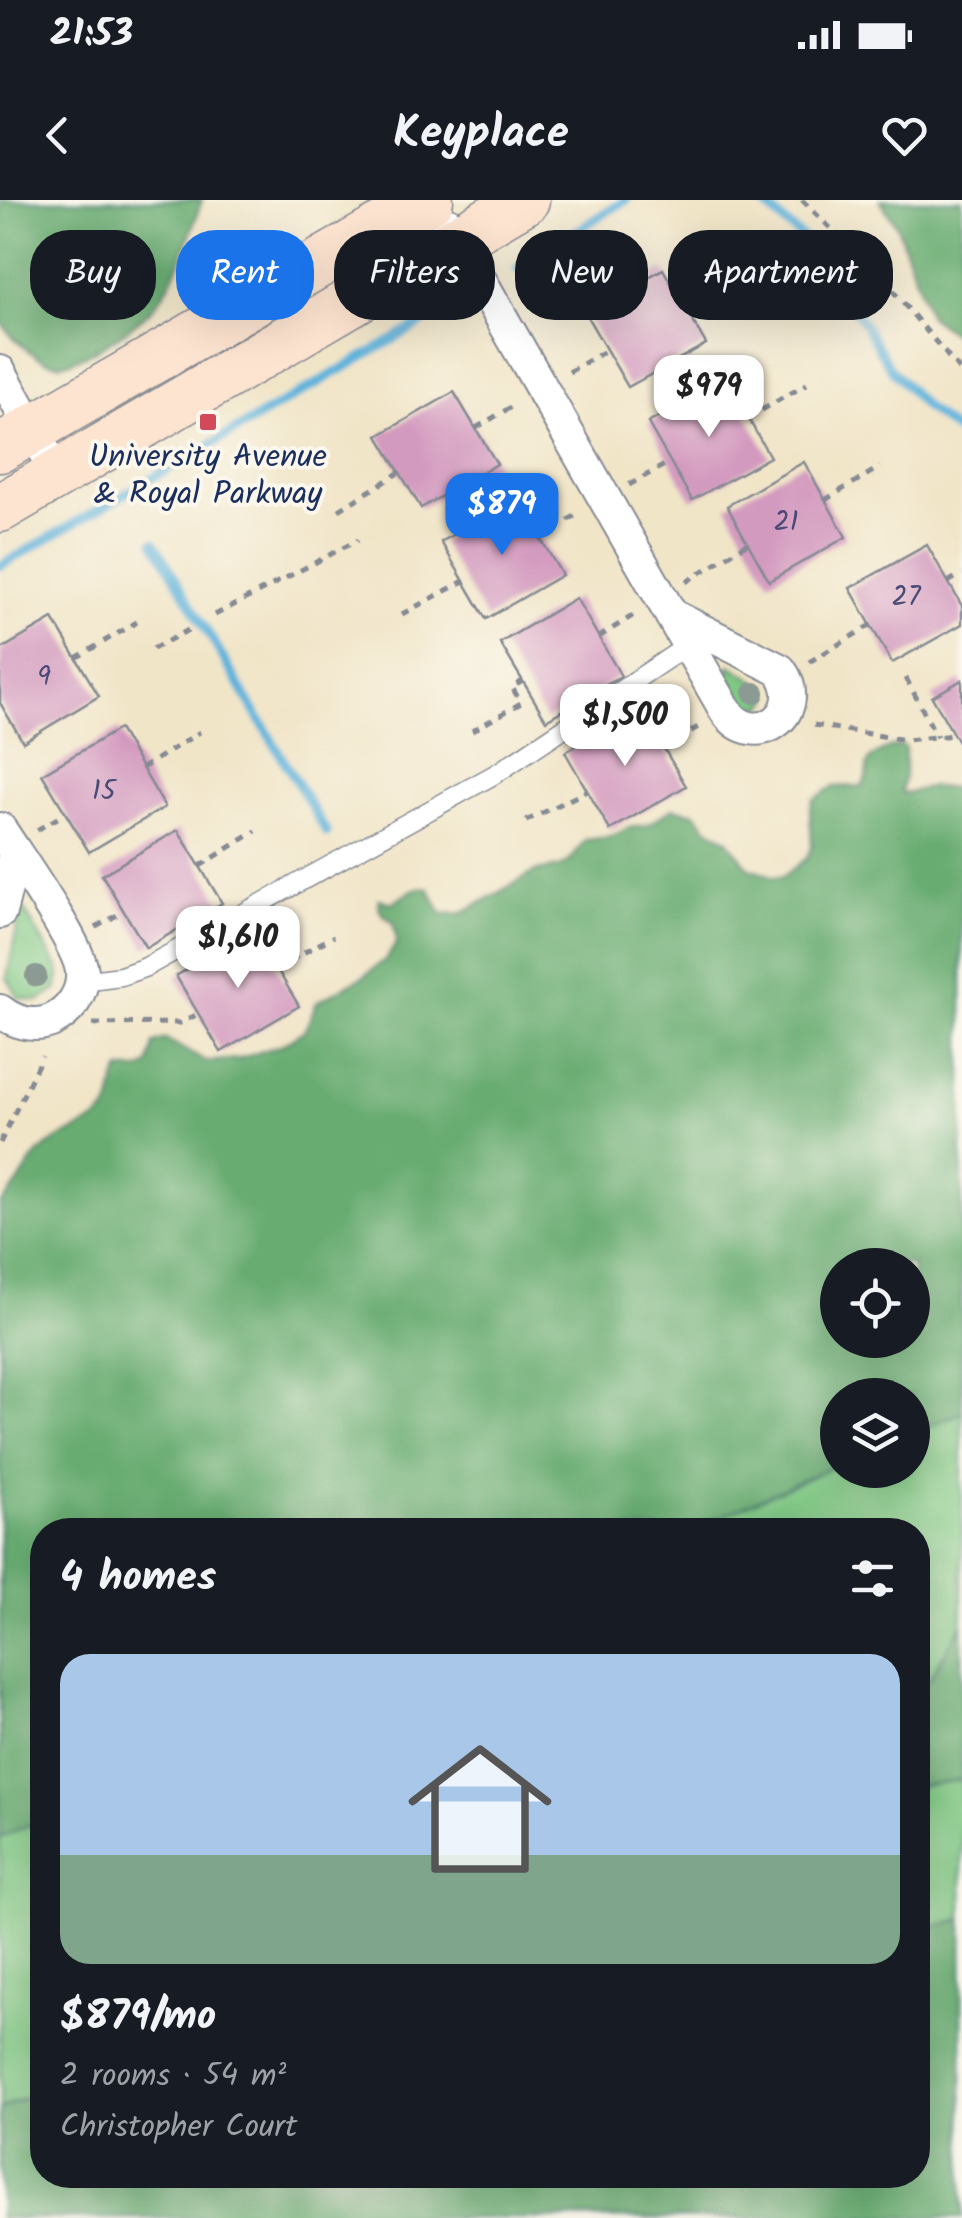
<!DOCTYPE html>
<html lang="en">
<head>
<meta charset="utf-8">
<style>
	body { margin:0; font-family:Kalam,sans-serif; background:#20242c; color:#f1f3f6; height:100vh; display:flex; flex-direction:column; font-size:38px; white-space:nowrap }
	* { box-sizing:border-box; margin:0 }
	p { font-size:32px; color:#9ea1a6 }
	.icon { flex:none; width:55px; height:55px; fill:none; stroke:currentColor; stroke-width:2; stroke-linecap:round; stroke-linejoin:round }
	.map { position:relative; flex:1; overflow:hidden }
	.panel { position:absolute; left:30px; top:1318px; width:900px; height:670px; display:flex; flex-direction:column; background:#171b24; border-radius:40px; box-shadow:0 10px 40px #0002 }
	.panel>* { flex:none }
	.hud { position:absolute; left:30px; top:30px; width:902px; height:90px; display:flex; gap:20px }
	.buttons { position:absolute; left:820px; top:1048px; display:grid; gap:20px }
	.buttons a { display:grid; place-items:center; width:110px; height:110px; border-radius:50%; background:#171b24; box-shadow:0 10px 40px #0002; font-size:50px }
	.price { position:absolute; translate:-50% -85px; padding:0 22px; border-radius:20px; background:#fff; color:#222; font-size:32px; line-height:65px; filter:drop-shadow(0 2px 5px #0008) }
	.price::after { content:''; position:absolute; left:50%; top:60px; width:30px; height:22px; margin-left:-15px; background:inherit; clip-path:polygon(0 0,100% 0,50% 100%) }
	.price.active { background:#1a73e8; color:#fff }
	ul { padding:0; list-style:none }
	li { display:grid; align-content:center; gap:20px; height:530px; padding:0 30px }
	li+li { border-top:2px solid #363941 }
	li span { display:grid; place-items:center; height:310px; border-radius:30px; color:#555 }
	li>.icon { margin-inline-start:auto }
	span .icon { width:180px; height:180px; fill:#fffc; stroke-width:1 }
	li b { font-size:42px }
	h2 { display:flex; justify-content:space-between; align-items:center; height:120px; padding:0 30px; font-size:42px }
	.tag { padding:0 35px; border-radius:40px; background:#171b24; box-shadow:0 10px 40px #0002; font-size:35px; line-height:90px }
	.tag.active { background:#1a73e8; color:#fff }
	.status { display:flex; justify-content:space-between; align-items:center; height:70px; padding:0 50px; background:#171b24; direction:ltr }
	.status svg { height:28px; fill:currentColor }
	header { display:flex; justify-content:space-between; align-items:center; height:130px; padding:0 30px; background:#171b24; font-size:45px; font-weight:700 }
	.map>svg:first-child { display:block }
</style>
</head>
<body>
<div class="status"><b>21:53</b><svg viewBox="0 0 49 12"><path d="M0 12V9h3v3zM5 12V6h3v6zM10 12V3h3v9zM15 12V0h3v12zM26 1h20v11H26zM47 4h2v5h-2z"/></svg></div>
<header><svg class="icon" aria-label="back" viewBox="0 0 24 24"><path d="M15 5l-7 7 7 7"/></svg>Keyplace<svg class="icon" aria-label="heart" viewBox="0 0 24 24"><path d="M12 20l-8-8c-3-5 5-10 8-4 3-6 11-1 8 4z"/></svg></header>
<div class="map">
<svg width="962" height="2018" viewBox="0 0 962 2018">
	<rect width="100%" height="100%" fill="#fbf7ec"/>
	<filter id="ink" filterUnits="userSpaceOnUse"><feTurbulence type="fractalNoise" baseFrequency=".01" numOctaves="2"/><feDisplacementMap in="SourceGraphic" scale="20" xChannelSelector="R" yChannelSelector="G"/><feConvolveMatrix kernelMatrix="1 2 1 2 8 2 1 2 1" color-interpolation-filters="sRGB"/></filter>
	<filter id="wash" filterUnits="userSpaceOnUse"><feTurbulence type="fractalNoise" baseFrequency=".0048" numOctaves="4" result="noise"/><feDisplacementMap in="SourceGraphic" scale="40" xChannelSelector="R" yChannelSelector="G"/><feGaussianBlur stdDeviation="2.25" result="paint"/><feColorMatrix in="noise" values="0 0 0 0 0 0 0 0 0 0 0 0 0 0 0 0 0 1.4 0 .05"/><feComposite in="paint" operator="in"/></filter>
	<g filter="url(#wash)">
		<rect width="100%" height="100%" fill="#f1e5c8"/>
		<g fill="#7fc783" stroke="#4d7b70" stroke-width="2.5">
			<polygon points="402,43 92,230 90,227 91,221"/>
			<path d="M730,465L767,488L769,500L761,508C742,509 735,487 726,472Z"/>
			<polygon points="23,708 60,771 56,790 39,801 19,798 7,778 20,711"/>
			<polygon points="962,1212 962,1425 930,1478 918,1488 918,1330 690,1330 837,1265 838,1270 912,1270 913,1233"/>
			<polygon points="962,1580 962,1719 918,1731 918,1586"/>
			<polygon points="42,1619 42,1890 0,1909 0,1638"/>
		</g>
		<g fill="#67ac71" stroke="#416e68" stroke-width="2.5" fill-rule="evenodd">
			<path d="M0,0H202C190,34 181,69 160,99C144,122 91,157 64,163C43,167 13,141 2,123C0,109 0,22 0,0Z"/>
			<polygon points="880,0 962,0 962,140 929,116 897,26"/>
			<path d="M901,545L905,548V575L901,590L904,594L929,587L962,588V1212L913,1233L912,1195H838L837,1265L690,1330H42V1619L0,1638V1004C19,989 26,964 44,948C62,933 89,929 105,912C117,900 109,887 121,870H139L149,865L154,843L166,839L206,862L239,859L281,845L305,830L317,802L366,775L387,758L397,742L393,722C384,716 377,711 379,699L391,703C406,698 412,683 429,689L442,714L462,713L537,671L560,667L570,661L585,640L610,637L628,628L648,625L673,608L695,613L708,628L727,639L748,667L774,677H783L807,658L812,645L810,611L813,600L833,587L862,586C870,576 864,571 869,561C874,553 892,546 901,545ZM912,1065V1140H838V1065Z"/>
			<polygon points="962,1425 962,1580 918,1586 918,1488 930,1478"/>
			<polygon points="962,1719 962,2018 0,2018 0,1909 42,1890 42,1975 918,1975 918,1731"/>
		</g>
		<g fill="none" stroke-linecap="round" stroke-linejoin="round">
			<g stroke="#60b3db" stroke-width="9">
				<polyline points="759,0 823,56 890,168 926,208 962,236"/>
				<polyline points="517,68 626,0"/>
				<polyline points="154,342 327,633"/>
				<polyline points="0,366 448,108"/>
			</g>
		</g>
		<g id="blocks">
			<g fill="#d39abf">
				<polygon points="663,69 706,144 628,187 585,113"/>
				<polygon points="726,179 770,257 692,300 648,223"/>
				<polygon points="454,192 497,264 421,308 378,236"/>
				<polygon points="804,262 846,337 769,381 727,306"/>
				<polygon points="517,298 562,375 486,419 441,342"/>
				<polygon points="927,345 962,406 962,424 892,463 850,388"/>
				<polygon points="576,398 621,476 546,520 500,443"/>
				<polygon points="53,419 99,496 23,542 0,503 0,450"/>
				<polygon points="962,480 962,549 932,497"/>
				<polygon points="640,508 686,586 610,630 565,552"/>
				<polygon points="119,529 165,607 89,652 42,574"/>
				<polygon points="178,630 222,703 146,748 102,675"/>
				<polygon points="254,730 299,806 221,852 176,776"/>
			</g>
		</g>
	</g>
	<g filter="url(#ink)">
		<use href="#blocks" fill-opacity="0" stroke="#868a93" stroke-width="2.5"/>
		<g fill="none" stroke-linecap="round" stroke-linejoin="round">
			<defs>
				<polyline id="lane" points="82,781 121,776 146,767 497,573 688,445"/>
				<g id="street">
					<path d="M448,24L726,511C755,553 811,512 780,470L671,415"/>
					<polyline points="0,172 57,274"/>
					<path d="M0,629C19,659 78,742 82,771C84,793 70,812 51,821C33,828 14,822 0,811"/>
					<polyline points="0,712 15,653"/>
				</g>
				<g id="secondary">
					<polyline points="0,248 429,0"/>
					<polyline points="0,308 525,0"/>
				</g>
			</defs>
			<use href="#lane" stroke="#868a93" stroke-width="21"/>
			<use href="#street" stroke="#868a93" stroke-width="36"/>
			<use href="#secondary" stroke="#868a93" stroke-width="51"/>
			<g stroke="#868a93" stroke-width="5" stroke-dasharray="8 8" stroke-linecap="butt">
				<polyline points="802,0 887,84 962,173"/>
				<polyline points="684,106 741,75"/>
				<polyline points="569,172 607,150"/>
				<polyline points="748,218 807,184"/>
				<polyline points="476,228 516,204"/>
				<polyline points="629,285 670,262"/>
				<polyline points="825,300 880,267"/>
				<polyline points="339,310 400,272"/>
				<polyline points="540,336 580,313"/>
				<polyline points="686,382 748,343"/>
				<polyline points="948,382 962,374"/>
				<polyline points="402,414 464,381"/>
				<polyline points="215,415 358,340"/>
				<polyline points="599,437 634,415"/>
				<polyline points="153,449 192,428"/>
				<polyline points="76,458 137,422"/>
				<polyline points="809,462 871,425"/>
				<polyline points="906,478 937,537"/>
				<polyline points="814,525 906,540 954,535"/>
				<polyline points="472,531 521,503 512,487 523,481"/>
				<polyline points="663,547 700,526"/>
				<polyline points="142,568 200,532"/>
				<polyline points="526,621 587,591"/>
				<polyline points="37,630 66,613"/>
				<polyline points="200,666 256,631"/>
				<polyline points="96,727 124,711"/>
				<polyline points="276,768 334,736"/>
				<polyline points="93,824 180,823 198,814"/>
				<polyline points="0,943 42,856"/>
			</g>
			<use href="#lane" stroke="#fff" stroke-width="18"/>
			<use href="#street" stroke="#fff" stroke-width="32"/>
			<use href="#secondary" stroke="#fde4d0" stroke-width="48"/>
		</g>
		<g fill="#8c9a94">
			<circle cx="754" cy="493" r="11"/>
			<circle cx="36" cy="776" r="11"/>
		</g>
	</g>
	<rect fill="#d1495b" stroke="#fbf7ec" stroke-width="4" x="198" y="212" width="20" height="20" rx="5"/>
	<g text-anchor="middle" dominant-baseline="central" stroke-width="8" stroke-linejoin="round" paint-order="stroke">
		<g font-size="28" fill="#494a76">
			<text x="786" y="322">21</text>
			<text x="906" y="397">27</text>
			<text x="44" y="477">9</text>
			<text x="104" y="591">15</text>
		</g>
		<g font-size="32" fill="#1b2f5e" stroke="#fbf7ec">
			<text x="208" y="257">University Avenue<tspan x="208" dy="37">&amp; Royal Parkway</tspan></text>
		</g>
	</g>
</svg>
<div class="buttons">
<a><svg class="icon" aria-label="locate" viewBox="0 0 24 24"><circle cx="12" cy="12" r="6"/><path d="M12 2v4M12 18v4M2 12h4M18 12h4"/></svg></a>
<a><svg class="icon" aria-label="layers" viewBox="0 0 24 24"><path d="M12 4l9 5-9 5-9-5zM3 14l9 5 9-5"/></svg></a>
</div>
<b class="price" style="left:709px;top:240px">$979</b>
<b class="price active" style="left:502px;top:358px">$879</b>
<b class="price" style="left:625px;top:569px">$1,500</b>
<b class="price" style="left:238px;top:791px">$1,610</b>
<div class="hud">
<a class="tag">Buy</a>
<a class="tag active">Rent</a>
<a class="tag">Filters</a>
<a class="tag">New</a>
<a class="tag">Apartment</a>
</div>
<section class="panel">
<h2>4 homes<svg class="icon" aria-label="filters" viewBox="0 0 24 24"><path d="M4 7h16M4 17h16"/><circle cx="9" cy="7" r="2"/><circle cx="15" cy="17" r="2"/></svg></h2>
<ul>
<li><span style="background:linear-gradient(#a9c7e8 65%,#7fa58c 0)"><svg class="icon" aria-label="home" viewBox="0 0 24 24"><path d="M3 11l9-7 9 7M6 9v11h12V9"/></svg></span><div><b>$879/mo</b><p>2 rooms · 54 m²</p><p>Christopher Court</p></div></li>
</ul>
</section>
</div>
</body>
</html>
